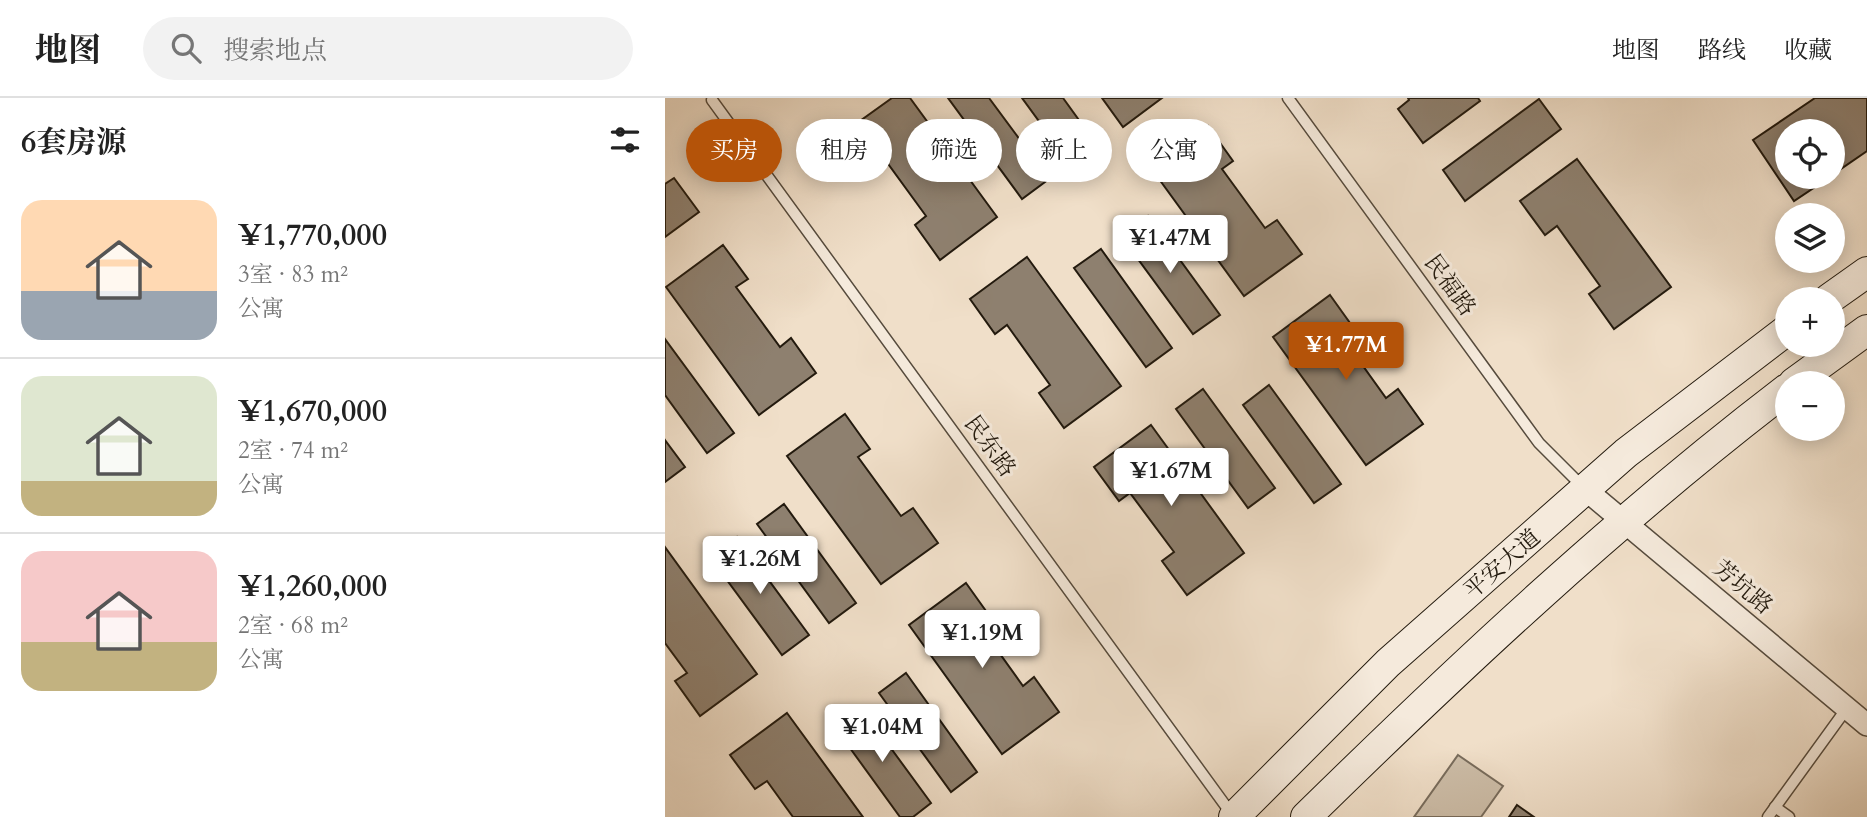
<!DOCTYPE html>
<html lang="zh">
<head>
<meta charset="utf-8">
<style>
	body { margin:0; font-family:Cardo,"Noto Serif SC",serif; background:#f2f2f2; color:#222; height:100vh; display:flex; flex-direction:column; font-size:26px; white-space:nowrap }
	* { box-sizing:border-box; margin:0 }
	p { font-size:23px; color:#767676 }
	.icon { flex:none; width:38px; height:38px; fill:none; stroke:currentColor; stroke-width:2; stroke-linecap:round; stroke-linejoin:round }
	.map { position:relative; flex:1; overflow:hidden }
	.details { display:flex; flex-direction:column; background:#fff; width:665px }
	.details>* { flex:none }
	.banner { position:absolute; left:21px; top:21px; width:665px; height:63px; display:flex; gap:14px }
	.buttons { position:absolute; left:1110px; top:21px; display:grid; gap:14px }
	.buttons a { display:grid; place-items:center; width:70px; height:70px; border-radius:50%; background:#fff; box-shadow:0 4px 18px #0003; font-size:35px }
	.price { position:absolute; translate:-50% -60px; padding:0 16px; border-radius:7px; background:#fff; color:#222; font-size:23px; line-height:46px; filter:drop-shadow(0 2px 4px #0008) }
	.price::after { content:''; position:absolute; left:50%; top:42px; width:21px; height:16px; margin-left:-10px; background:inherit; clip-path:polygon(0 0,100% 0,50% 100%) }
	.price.active { background:#b45309; color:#fff }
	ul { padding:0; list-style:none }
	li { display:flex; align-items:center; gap:21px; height:175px; padding:0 21px }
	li+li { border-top:2px solid #e0e0e0 }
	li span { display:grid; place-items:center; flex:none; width:196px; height:140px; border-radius:21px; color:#555 }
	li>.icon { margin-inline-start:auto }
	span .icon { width:84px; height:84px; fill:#fffc; stroke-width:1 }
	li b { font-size:30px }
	h2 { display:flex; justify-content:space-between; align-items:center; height:84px; padding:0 21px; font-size:30px }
	.tag { padding:0 24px; border-radius:32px; background:#fff; box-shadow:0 4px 18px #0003; font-size:24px; line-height:63px }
	.tag.active { background:#b45309; color:#fff }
	header { display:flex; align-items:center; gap:42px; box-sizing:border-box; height:98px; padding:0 35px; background:#fff; border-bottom:2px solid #e0e0e0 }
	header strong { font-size:33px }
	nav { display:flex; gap:38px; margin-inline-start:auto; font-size:24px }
	.search { width:490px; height:63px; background:#f2f2f2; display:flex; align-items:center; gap:18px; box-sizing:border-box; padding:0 24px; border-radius:38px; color:#767676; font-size:26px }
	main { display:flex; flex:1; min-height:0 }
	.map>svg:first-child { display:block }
</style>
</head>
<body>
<header>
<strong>地图</strong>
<div class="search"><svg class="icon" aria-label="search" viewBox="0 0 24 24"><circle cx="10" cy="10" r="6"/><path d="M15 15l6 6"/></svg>搜索地点</div>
<nav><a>地图</a><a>路线</a><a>收藏</a></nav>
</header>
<main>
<section class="details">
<h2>6套房源<svg class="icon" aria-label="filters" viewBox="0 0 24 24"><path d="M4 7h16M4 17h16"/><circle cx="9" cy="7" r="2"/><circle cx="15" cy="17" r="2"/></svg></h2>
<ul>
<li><span style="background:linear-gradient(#ffd9b3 65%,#9aa5b1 0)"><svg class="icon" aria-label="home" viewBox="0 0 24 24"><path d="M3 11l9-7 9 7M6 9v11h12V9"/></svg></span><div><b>¥1,770,000</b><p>3室 · 83 m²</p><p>公寓</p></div></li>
<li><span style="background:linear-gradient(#dfe7d0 75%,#c2b280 0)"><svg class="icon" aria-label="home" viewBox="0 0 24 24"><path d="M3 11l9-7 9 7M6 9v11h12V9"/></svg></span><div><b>¥1,670,000</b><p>2室 · 74 m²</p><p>公寓</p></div></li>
<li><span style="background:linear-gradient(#f6c9c9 65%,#c2b280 0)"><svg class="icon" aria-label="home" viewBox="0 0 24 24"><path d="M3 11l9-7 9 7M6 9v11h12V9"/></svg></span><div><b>¥1,260,000</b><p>2室 · 68 m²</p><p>公寓</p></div></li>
</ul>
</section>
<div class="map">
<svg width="1202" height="719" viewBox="0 0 1202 719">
	<rect width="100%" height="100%" fill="#f0dfc9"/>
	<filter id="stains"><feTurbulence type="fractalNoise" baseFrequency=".00286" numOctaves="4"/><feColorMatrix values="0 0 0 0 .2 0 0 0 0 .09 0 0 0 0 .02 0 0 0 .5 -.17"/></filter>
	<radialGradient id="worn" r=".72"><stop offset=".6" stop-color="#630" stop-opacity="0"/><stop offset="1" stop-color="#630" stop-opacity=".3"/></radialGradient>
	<polygon fill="#cdbea9" stroke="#786c5c" stroke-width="2" points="793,657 838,688 816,719 749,719"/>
	<g fill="#8e806f" stroke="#231a0e" stroke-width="2">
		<polygon points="227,0 245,0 332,119 275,162 250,127 261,118 218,59 206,68 181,33"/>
		<polygon points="283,0 324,0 384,81 357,101"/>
		<polygon points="357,0 398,0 432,47 406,67"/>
		<polygon points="437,0 497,0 458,29"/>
		<polygon points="743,0 813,0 815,3 758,45 733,11 744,2"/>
		<polygon points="1150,0 1202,0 1202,53 1167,77 1167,33 1122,33 1122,79 1165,79 1129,103 1088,42"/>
		<polygon points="874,1 896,31 800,103 778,72"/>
		<polygon points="543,28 568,63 557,71 600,130 612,122 637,156 579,198 486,70"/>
		<polygon points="912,61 1006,189 949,231 924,196 935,188 892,128 880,137 855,103"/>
		<polygon points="9,80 34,114 0,139 0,86"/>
		<polygon points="483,118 555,217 528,236 456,138"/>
		<polygon points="58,147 83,181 71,189 115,249 126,240 151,275 94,317 1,189"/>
		<polygon points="436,151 507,250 481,269 409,170"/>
		<polygon points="362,159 456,288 399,330 374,295 385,287 342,227 330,236 305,201"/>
		<polygon points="665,197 690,232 678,240 721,300 733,291 758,326 701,367 608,239"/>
		<polygon points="0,241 69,335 42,355 0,297"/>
		<polygon points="604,287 676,386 649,405 578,307"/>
		<polygon points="538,291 610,390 583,410 511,311"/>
		<polygon points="180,316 205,351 193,359 236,418 248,410 273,445 216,486 122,358"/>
		<polygon points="486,327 579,455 522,497 497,463 509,454 465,395 454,403 429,369"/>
		<polygon points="0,342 20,369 0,384"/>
		<polygon points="119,406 191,505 164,525 92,426"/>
		<polygon points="72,439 144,537 117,557 45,459"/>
		<polygon points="0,449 92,576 35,618 10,583 22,575 0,545"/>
		<polygon points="301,485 326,520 315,528 358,588 369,579 394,614 337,656 244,527"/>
		<polygon points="241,575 312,674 286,694 214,595"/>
		<polygon points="195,608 266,705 248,719 235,719 169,628"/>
		<polygon points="122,615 198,719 128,719 102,683 90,691 65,657"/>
		<polygon points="852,707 869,719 844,719"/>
	</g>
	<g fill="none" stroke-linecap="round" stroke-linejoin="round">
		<defs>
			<g id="service">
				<polyline points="623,0 874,345 919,390"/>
				<polyline points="47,2 568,718"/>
				<polyline points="1110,709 1124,719"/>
				<polyline points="1103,719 1182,610"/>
			</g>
			<polyline id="minor" points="921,392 1202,627"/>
			<g id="secondary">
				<polyline points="1164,201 1202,174"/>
				<polyline points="1129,285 1202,232"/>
				<polyline points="569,719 723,565 961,355 1122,232"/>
				<path d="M641,719C794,569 952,421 1122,291"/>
			</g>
		</defs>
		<use href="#service" stroke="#564b3d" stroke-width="13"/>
		<use href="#minor" stroke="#564b3d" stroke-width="24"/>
		<use href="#secondary" stroke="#231a0e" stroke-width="32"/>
		<use href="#service" stroke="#f5eadc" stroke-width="10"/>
		<use href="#minor" stroke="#f5eadc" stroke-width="21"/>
		<use href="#secondary" stroke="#f5eadc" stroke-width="30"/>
	</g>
	<g text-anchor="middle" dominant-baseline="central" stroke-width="6" stroke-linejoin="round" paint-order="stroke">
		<g font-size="23" fill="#231a0e" stroke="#f5eadc">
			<text transform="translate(785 187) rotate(54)">民福路</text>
			<text transform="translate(325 348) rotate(54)">民东路</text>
			<text transform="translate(837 466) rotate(-41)">平安大道</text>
			<text transform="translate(1078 489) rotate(40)">芳坑路</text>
		</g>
	</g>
	<rect width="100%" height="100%" filter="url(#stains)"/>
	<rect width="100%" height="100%" fill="url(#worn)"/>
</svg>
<div class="buttons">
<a><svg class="icon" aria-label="locate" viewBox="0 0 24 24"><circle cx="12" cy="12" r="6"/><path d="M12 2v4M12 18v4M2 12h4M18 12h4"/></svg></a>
<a><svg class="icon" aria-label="layers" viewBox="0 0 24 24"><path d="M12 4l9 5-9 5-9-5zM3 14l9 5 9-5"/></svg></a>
<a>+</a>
<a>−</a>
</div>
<b class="price" style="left:505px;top:177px">¥1.47M</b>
<b class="price active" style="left:681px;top:284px">¥1.77M</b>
<b class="price" style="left:506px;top:410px">¥1.67M</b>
<b class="price" style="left:95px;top:498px">¥1.26M</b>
<b class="price" style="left:317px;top:572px">¥1.19M</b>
<b class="price" style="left:217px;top:666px">¥1.04M</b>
<div class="banner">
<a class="tag active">买房</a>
<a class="tag">租房</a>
<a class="tag">筛选</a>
<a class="tag">新上</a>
<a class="tag">公寓</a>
</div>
</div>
</main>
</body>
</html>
